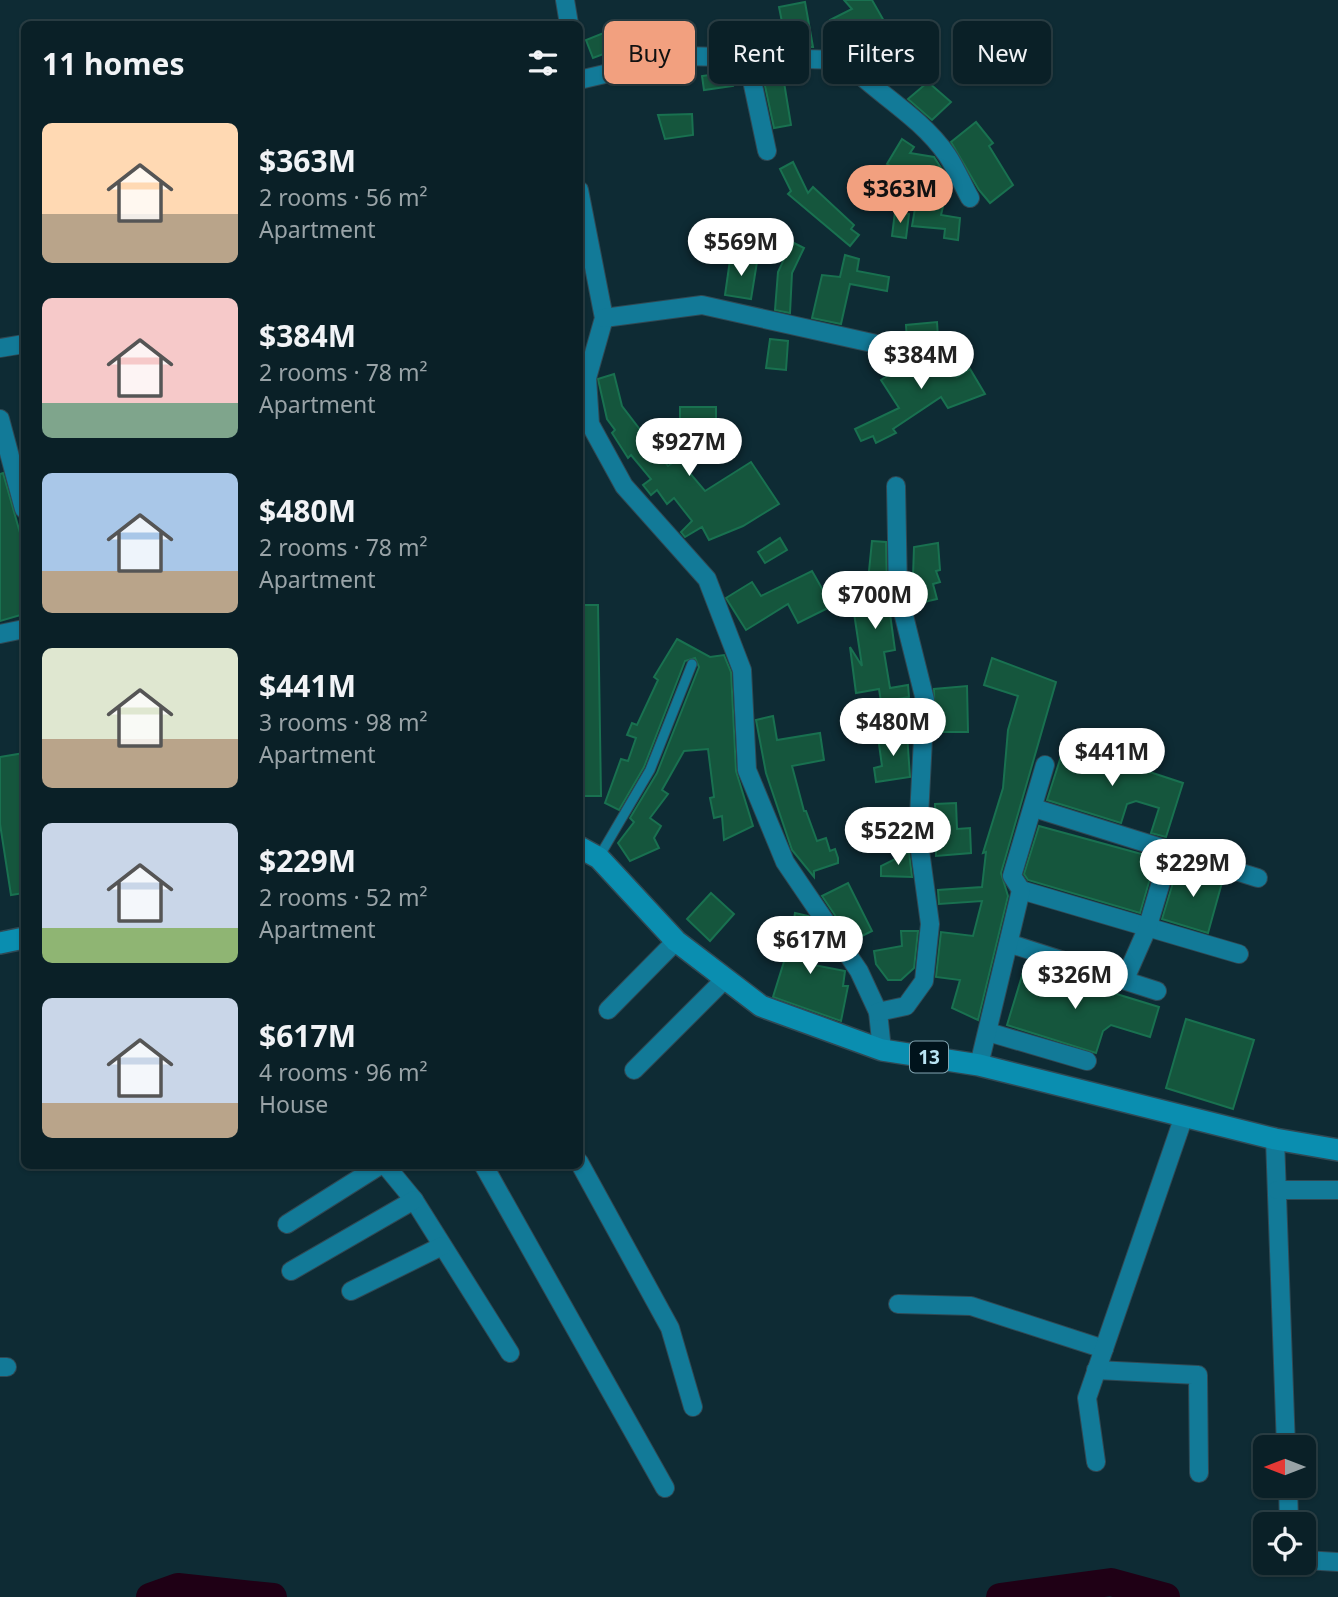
<!DOCTYPE html>
<html lang="en">
<head>
<meta charset="utf-8">
<style>
	body { margin:0; font-family:"Noto Sans",sans-serif; background:#182d33; color:#f1f3f6; height:100vh; display:flex; flex-direction:column; font-size:26px; white-space:nowrap }
	* { box-sizing:border-box; margin:0 }
	p { font-size:23px; color:#99a3a7 }
	.icon { flex:none; width:38px; height:38px; fill:none; stroke:currentColor; stroke-width:2; stroke-linecap:round; stroke-linejoin:round }
	.map { position:relative; flex:1; overflow:hidden }
	.side { position:absolute; left:21px; top:21px; width:562px; height:1148px; display:flex; flex-direction:column; background:#0a2027; border-radius:10px; box-shadow:0 2px 5px #0004,0 0 0 2px #2a3e44 }
	.side>* { flex:none }
	.guide { position:absolute; left:604px; top:21px; width:628px; height:63px; display:flex; gap:14px }
	.needle { width:46px; rotate:270deg }
	.controls { position:absolute; left:1253px; top:1435px; display:grid; gap:14px }
	.controls a { display:grid; place-items:center; width:63px; height:63px; border-radius:10px; background:#0a2027; box-shadow:0 2px 5px #0004,0 0 0 2px #2a3e44; font-size:35px }
	.price { position:absolute; translate:-50% -60px; padding:0 16px; border-radius:24px; background:#fff; color:#222; font-size:23px; line-height:46px; filter:drop-shadow(0 2px 4px #0008) }
	.price::after { content:''; position:absolute; left:50%; top:42px; width:21px; height:16px; margin-left:-10px; background:inherit; clip-path:polygon(0 0,100% 0,50% 100%) }
	.price.current { background:#f2a07f; color:#111 }
	ul { padding:0; list-style:none }
	li { display:flex; align-items:center; gap:21px; height:175px; padding:0 21px }
	li span { display:grid; place-items:center; flex:none; width:196px; height:140px; border-radius:10px; color:#555 }
	li>.icon { margin-inline-start:auto }
	span .icon { width:84px; height:84px; fill:#fffc; stroke-width:1 }
	li b { font-size:30px }
	h2 { display:flex; justify-content:space-between; align-items:center; height:84px; padding:0 21px; font-size:30px }
	.chip { padding:0 24px; border-radius:10px; background:#0a2027; box-shadow:0 2px 5px #0004,0 0 0 2px #2a3e44; font-size:24px; line-height:63px }
	.chip.current { background:#f2a07f; color:#111 }
	.map>svg:first-child { display:block }
</style>
</head>
<body>
<div class="map">
<svg width="1338" height="1597" viewBox="0 0 1338 1597">
	<rect width="100%" height="100%" fill="#0e2b34"/>
	<g fill="none" stroke-linecap="round" stroke-linejoin="round">
		<g stroke="#1f0015" stroke-width="28">
			<polyline points="150,1597 178,1587 273,1597"/>
			<polyline points="1000,1597 1111,1582 1166,1597"/>
		</g>
	</g>
	<g fill="#15563d" stroke="#197150" stroke-width="2">
		<polygon points="844,0 872,0 888,28 867,39 861,29 840,39 830,20 852,9"/>
		<polygon points="805,2 813,47 787,47 779,7"/>
		<polygon points="631,22 638,41 593,58 586,40"/>
		<polygon points="892,53 901,65 882,79 871,69"/>
		<polygon points="782,70 791,125 774,128 762,72"/>
		<polygon points="731,72 733,86 704,90 702,76"/>
		<polygon points="928,82 951,102 932,120 908,99"/>
		<polygon points="692,114 693,135 665,139 658,115"/>
		<polygon points="976,122 993,143 989,146 1013,185 990,203 979,190 951,142"/>
		<polygon points="902,139 914,147 910,153 934,157 943,171 949,181 941,215 960,218 958,240 944,238 945,229 912,226 920,179 909,177 887,164"/>
		<polygon points="793,162 808,193 813,187 854,225 851,229 859,235 850,246 788,194 791,191 780,169"/>
		<polygon points="895,212 909,214 906,238 892,236"/>
		<polygon points="792,242 804,248 792,273 790,313 775,310 778,272"/>
		<polygon points="845,255 859,259 857,271 889,277 887,291 850,284 841,324 812,318 822,275 840,277"/>
		<polygon points="743,259 757,262 751,299 725,295 730,260"/>
		<polygon points="937,322 938,338 907,342 906,325"/>
		<polygon points="770,339 788,341 786,370 766,368"/>
		<polygon points="939,341 940,351 957,377 970,369 985,394 948,408 941,397 893,429 896,433 876,443 873,436 861,441 855,429 899,408 881,380"/>
		<polygon points="614,374 622,406 668,466 678,459 705,491 751,462 779,504 743,526 709,540 702,527 685,537 681,532 692,521 674,498 667,504 657,490 651,495 643,485 651,479 631,455 628,458 612,433 615,430 607,419 598,379"/>
		<rect x="680" y="407" width="36" height="12"/>
		<polygon points="3,473 24,547 24,614 0,621 0,474"/>
		<polygon points="780,538 787,550 765,563 758,552"/>
		<polygon points="872,541 886,542 887,592 895,650 884,652 890,688 908,685 909,697 881,702 879,689 856,693 850,647 862,666 851,593 867,591"/>
		<polygon points="938,543 940,570 936,571 940,582 933,584 937,599 920,603 913,577 914,547"/>
		<polygon points="812,571 832,606 798,623 788,604 746,630 726,598 752,582 761,596"/>
		<polygon points="579,605 598,605 601,796 579,796"/>
		<polygon points="677,639 710,657 724,655 731,672 736,771 753,826 724,840 722,816 714,818 710,798 714,797 708,749 684,751 662,790 668,794 650,818 661,826 654,838 659,848 630,861 618,843 634,822 630,818 657,773 699,667 695,658 685,661 644,767 619,810 605,803 621,759 628,761 636,738 627,735 632,723 637,725 658,680 654,677"/>
		<polygon points="992,658 1056,682 1001,873 1008,896 978,1020 952,1008 960,980 936,977 941,932 973,936 982,901 939,904 938,890 982,887 986,852 983,853 1003,788 1008,730 1018,696 984,685"/>
		<polygon points="967,686 968,732 935,732 934,689"/>
		<polygon points="773,716 777,740 820,733 824,760 792,766 804,811 806,811 817,841 826,838 830,851 835,849 838,858 838,863 814,871 814,877 792,850 766,773 756,720"/>
		<polygon points="907,733 910,777 876,782 874,768 882,766 878,737"/>
		<polygon points="1065,744 1183,783 1166,837 1151,833 1159,808 1136,801 1127,804 1121,823 1047,800"/>
		<polygon points="24,753 24,893 11,895 0,824 0,757"/>
		<polygon points="956,803 957,829 970,828 971,853 936,856 935,804"/>
		<polygon points="907,821 907,840 884,848 883,822"/>
		<polygon points="1039,826 1156,858 1140,913 1028,880 1024,874"/>
		<polygon points="909,852 912,877 881,876 881,866"/>
		<polygon points="1178,866 1223,879 1208,933 1162,919"/>
		<polygon points="848,883 872,931 856,939 852,933 851,939 822,896"/>
		<polygon points="711,893 734,914 710,941 687,919"/>
		<polygon points="795,913 808,916 806,932 817,933 815,947 832,952 809,964 845,971 843,986 848,986 841,1021 773,997 791,939"/>
		<polygon points="901,931 918,931 914,968 901,980 888,980 876,964 874,951 902,946"/>
		<polygon points="1025,966 1159,1007 1150,1037 1111,1025 1103,1031 1096,1053 1007,1025"/>
		<polygon points="1186,1019 1254,1040 1233,1109 1166,1088"/>
	</g>
	<g fill="none" stroke-linecap="round" stroke-linejoin="round">
		<defs>
			<polyline id="lane" points="599,857 650,770 692,664"/>
			<g id="street">
				<polyline points="565,0 569,24"/>
				<polyline points="747,57 767,151"/>
				<path d="M579,80L682,56L844,60C876,93 920,116 947,155C956,168 962,184 970,198"/>
				<polyline points="579,190 604,318 587,378 590,424 624,486 707,579 742,670 747,770 785,862 859,971 878,1012 882,1050"/>
				<polyline points="604,318 702,305 890,347"/>
				<polyline points="0,348 24,344"/>
				<polyline points="0,419 24,509"/>
				<polyline points="0,634 24,629"/>
				<polyline points="1034,808 1258,878"/>
				<polyline points="1021,890 1239,954"/>
				<polyline points="1011,944 1157,991"/>
				<polyline points="1125,979 1147,929 1170,852"/>
				<polyline points="608,1010 676,941"/>
				<polyline points="878,1012 906,1006 924,981 930,924 918,836 925,700 898,592 896,486"/>
				<polyline points="988,1032 1087,1061"/>
				<polyline points="979,1065 1021,890 1012,876 1045,765"/>
				<polyline points="634,1070 725,979"/>
				<polyline points="1275,1139 1286,1447"/>
				<polyline points="579,1162 670,1328 693,1407"/>
				<polyline points="386,1166 414,1200 510,1353"/>
				<polyline points="484,1166 665,1488"/>
				<polyline points="1277,1190 1338,1190"/>
				<polyline points="287,1224 379,1166"/>
				<polyline points="291,1271 414,1200"/>
				<polyline points="351,1291 442,1246"/>
				<polyline points="898,1304 971,1306 1104,1349"/>
				<polyline points="0,1367 7,1367"/>
				<polyline points="1096,1370 1198,1375 1199,1473"/>
				<polyline points="1096,1462 1087,1398 1184,1116"/>
				<polyline points="1288,1486 1289,1524"/>
				<polyline points="1304,1560 1338,1562"/>
			</g>
			<g id="primary">
				<polyline points="579,847 599,858 676,941 761,1006 882,1050 979,1065 1275,1139 1338,1150"/>
				<polyline points="0,943 24,938"/>
			</g>
		</defs>
		<use href="#lane" stroke="#304954" stroke-width="11"/>
		<use href="#street" stroke="#304954" stroke-width="20"/>
		<use href="#primary" stroke="#304954" stroke-width="24"/>
		<use href="#lane" stroke="#127a98" stroke-width="9"/>
		<use href="#street" stroke="#127a98" stroke-width="18"/>
		<use href="#primary" stroke="#0a8eb0" stroke-width="21"/>
	</g>
	<g text-anchor="middle" dominant-baseline="central" stroke-width="5" stroke-linejoin="round" paint-order="stroke">
		<rect fill="#00131c" stroke="#82a5b2" stroke-width="2" x="910" y="1041.5" width="38" height="31" rx="5"/>
		<g font-size="19" font-weight="bold" fill="#b9e3f3">
			<text x="929" y="1057">13</text>
		</g>
	</g>
</svg>
<div class="controls">
<a><svg class="needle" viewBox="-14 -14 28 28"><path d="M0-13l5 13h-10z" fill="#e53935"/><path d="M0 13l5-13h-10z" fill="#99a3a7"/></svg></a>
<a><svg class="icon" aria-label="locate" viewBox="0 0 24 24"><circle cx="12" cy="12" r="6"/><path d="M12 2v4M12 18v4M2 12h4M18 12h4"/></svg></a>
</div>
<b class="price current" style="left:900px;top:225px">$363M</b>
<b class="price" style="left:741px;top:278px">$569M</b>
<b class="price" style="left:921px;top:391px">$384M</b>
<b class="price" style="left:689px;top:478px">$927M</b>
<b class="price" style="left:875px;top:631px">$700M</b>
<b class="price" style="left:893px;top:758px">$480M</b>
<b class="price" style="left:1112px;top:788px">$441M</b>
<b class="price" style="left:898px;top:867px">$522M</b>
<b class="price" style="left:1193px;top:899px">$229M</b>
<b class="price" style="left:810px;top:976px">$617M</b>
<b class="price" style="left:1075px;top:1011px">$326M</b>
<div class="guide">
<a class="chip current">Buy</a>
<a class="chip">Rent</a>
<a class="chip">Filters</a>
<a class="chip">New</a>
</div>
<section class="side">
<h2>11 homes<svg class="icon" aria-label="filters" viewBox="0 0 24 24"><path d="M4 7h16M4 17h16"/><circle cx="9" cy="7" r="2"/><circle cx="15" cy="17" r="2"/></svg></h2>
<ul>
<li><span style="background:linear-gradient(#ffd9b3 65%,#b9a48a 0)"><svg class="icon" aria-label="home" viewBox="0 0 24 24"><path d="M3 11l9-7 9 7M6 9v11h12V9"/></svg></span><div><b>$363M</b><p>2 rooms · 56 m²</p><p>Apartment</p></div></li>
<li><span style="background:linear-gradient(#f6c9c9 75%,#7fa58c 0)"><svg class="icon" aria-label="home" viewBox="0 0 24 24"><path d="M3 11l9-7 9 7M6 9v11h12V9"/></svg></span><div><b>$384M</b><p>2 rooms · 78 m²</p><p>Apartment</p></div></li>
<li><span style="background:linear-gradient(#a9c7e8 70%,#b9a48a 0)"><svg class="icon" aria-label="home" viewBox="0 0 24 24"><path d="M3 11l9-7 9 7M6 9v11h12V9"/></svg></span><div><b>$480M</b><p>2 rooms · 78 m²</p><p>Apartment</p></div></li>
<li><span style="background:linear-gradient(#dfe7d0 65%,#b9a48a 0)"><svg class="icon" aria-label="home" viewBox="0 0 24 24"><path d="M3 11l9-7 9 7M6 9v11h12V9"/></svg></span><div><b>$441M</b><p>3 rooms · 98 m²</p><p>Apartment</p></div></li>
<li><span style="background:linear-gradient(#c9d6e8 75%,#8fb573 0)"><svg class="icon" aria-label="home" viewBox="0 0 24 24"><path d="M3 11l9-7 9 7M6 9v11h12V9"/></svg></span><div><b>$229M</b><p>2 rooms · 52 m²</p><p>Apartment</p></div></li>
<li><span style="background:linear-gradient(#c9d6e8 75%,#b9a48a 0)"><svg class="icon" aria-label="home" viewBox="0 0 24 24"><path d="M3 11l9-7 9 7M6 9v11h12V9"/></svg></span><div><b>$617M</b><p>4 rooms · 96 m²</p><p>House</p></div></li>
</ul>
</section>
</div>
</body>
</html>
